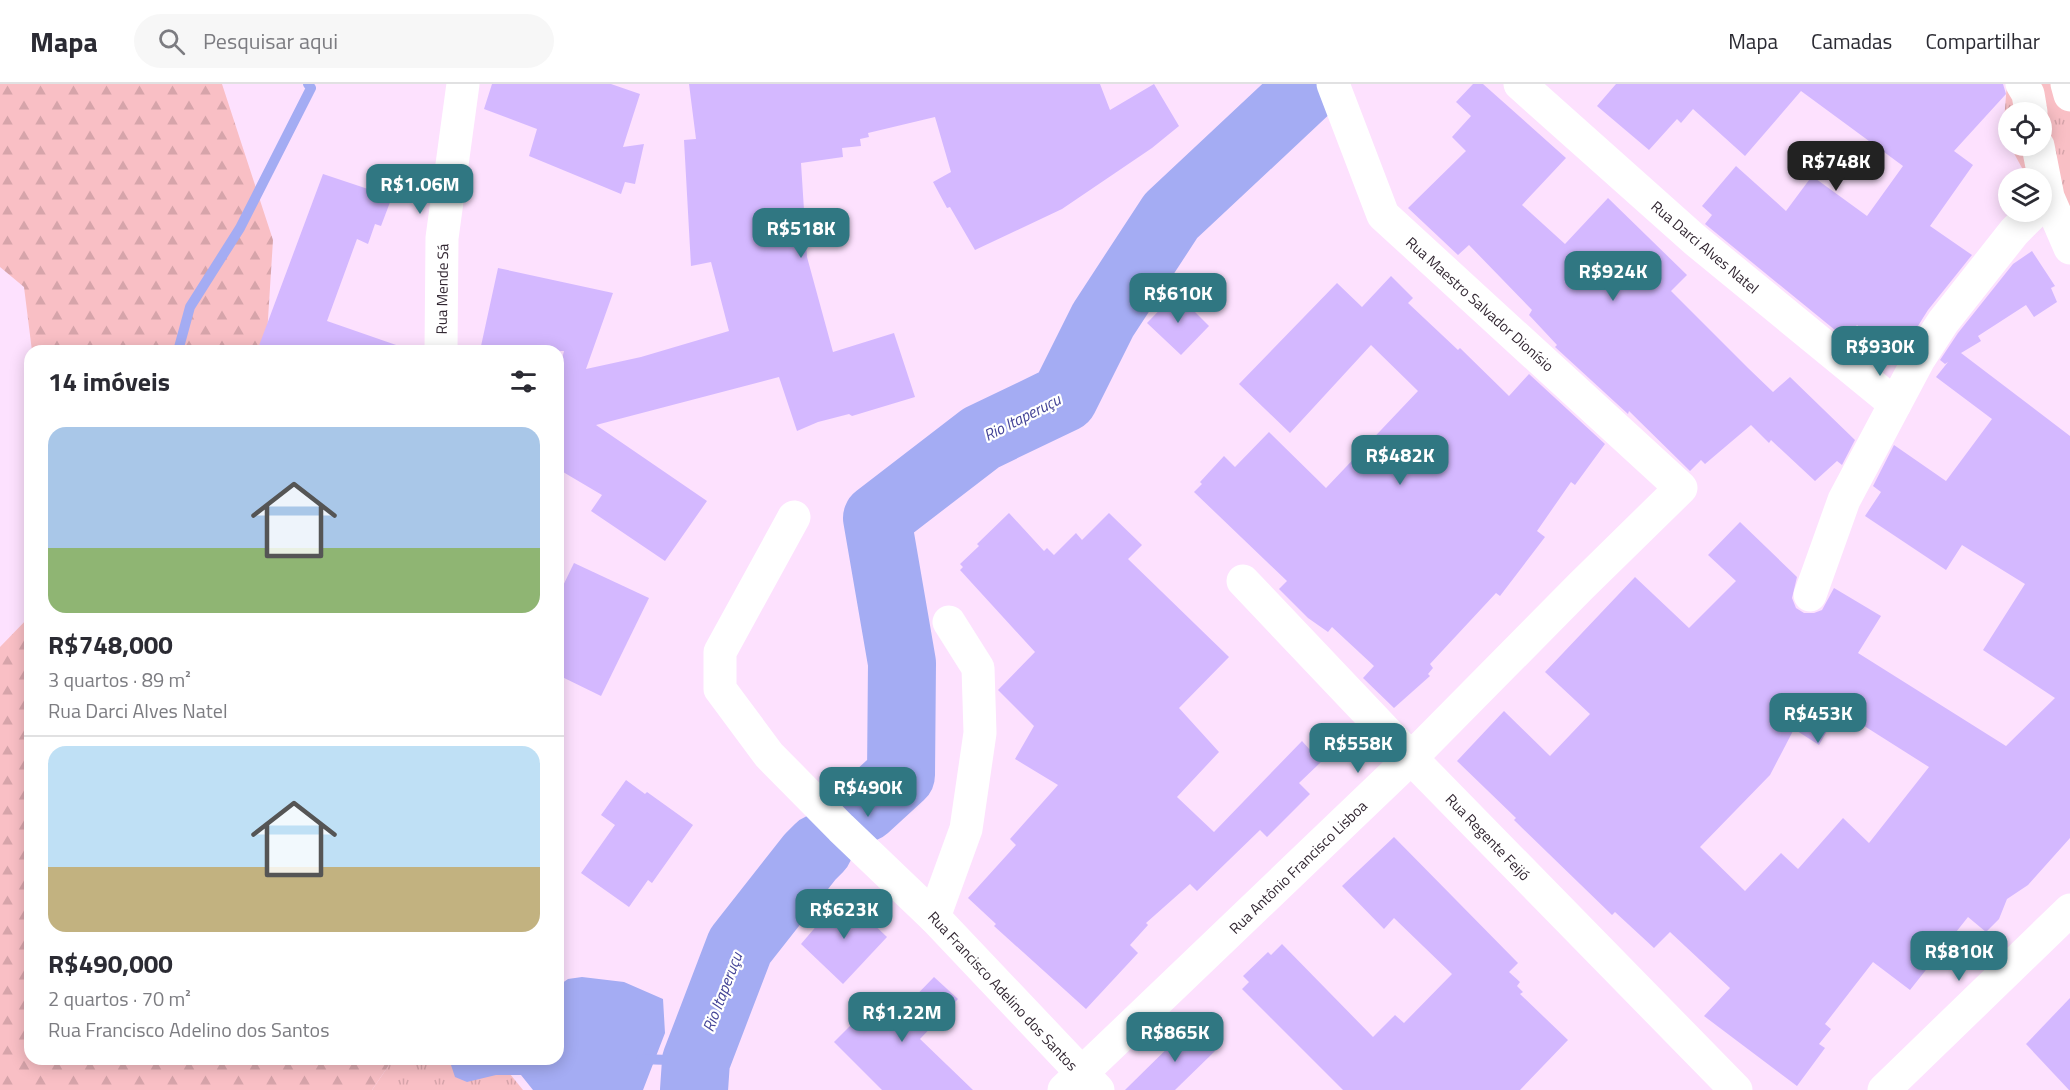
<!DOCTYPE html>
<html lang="pt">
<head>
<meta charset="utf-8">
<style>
	body { margin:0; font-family:"Titillium Web",sans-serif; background:#f7f7f7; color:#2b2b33; height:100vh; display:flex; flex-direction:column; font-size:22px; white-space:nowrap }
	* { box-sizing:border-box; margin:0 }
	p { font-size:20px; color:#7c7c81 }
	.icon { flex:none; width:33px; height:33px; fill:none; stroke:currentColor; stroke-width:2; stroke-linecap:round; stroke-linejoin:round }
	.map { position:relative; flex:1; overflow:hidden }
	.panel { position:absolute; left:24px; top:261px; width:540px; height:720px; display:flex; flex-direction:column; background:#fff; border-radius:18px; box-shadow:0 3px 15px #0003 }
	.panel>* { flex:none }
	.tools { position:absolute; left:1998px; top:18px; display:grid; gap:12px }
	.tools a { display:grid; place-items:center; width:54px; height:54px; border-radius:50%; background:#fff; box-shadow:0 3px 15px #0003; font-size:30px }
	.price { position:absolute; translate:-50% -51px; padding:0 14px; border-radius:12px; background:#307782; color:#fff; font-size:20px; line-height:39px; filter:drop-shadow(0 2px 3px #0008) }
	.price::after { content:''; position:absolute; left:50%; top:36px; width:18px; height:14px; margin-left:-9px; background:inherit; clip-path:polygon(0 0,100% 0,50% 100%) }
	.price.on { background:#222; color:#fff }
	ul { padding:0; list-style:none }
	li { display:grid; align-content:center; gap:12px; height:318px; padding:0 24px }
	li+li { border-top:2px solid #e1e1e2 }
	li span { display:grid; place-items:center; height:186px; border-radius:18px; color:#555 }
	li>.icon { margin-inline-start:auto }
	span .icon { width:108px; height:108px; fill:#fffc; stroke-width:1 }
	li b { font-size:26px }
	h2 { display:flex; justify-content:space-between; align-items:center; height:72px; padding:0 24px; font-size:26px }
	header { display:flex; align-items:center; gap:36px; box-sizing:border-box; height:84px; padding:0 30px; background:#fff; border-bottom:2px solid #e1e1e2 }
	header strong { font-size:28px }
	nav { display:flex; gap:33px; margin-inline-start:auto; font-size:21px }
	.search { width:420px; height:54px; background:#f7f7f7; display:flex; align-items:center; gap:15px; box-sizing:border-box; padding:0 21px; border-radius:33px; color:#7c7c81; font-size:22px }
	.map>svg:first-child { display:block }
</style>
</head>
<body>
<header>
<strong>Mapa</strong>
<div class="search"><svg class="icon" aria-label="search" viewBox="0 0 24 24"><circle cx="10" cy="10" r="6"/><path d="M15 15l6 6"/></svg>Pesquisar aqui</div>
<nav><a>Mapa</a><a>Camadas</a><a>Compartilhar</a></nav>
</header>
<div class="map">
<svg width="2070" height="1006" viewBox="0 0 2070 1006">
	<defs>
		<pattern id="grass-tufts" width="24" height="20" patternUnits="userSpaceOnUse" patternTransform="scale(1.5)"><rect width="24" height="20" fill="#f9bfc5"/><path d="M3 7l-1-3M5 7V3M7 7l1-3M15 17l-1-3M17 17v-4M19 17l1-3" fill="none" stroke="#d6a4aa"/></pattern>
		<pattern id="forest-firs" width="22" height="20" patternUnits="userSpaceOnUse" patternTransform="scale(1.5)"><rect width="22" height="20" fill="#f9bfc5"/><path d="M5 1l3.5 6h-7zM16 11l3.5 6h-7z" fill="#d6a4aa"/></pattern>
	</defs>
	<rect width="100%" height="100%" fill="#fde1fe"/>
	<g fill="url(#grass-tufts)">
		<polygon points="2007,0 2070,0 2070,172 2010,62 2042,62 2042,28 2008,28 2008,59 2003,48"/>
		<polygon points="393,975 498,975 523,1006 372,1006"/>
	</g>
	<g fill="url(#forest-firs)">
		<polygon points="0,0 222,0 273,156 266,267 32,267 24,203 0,183"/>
		<polygon points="30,532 30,975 393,975 372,1006 0,1006 0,563"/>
	</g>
	<polygon fill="#a4acf3" points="582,893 624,898 663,915 665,949 643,1006 533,1006 521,991 496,991 467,998 455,993 449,975 558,975 558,902 568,895"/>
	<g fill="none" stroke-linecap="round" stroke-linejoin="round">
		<g stroke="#a4acf3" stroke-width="10">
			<polyline points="178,267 190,223 240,144 311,4 308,0"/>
			<polyline points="641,975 696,977"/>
		</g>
		<g stroke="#a4acf3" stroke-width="68">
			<polyline points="865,724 901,691 902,579 877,434 981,354 1064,314 1103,236 1171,132 1312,0"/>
			<polyline points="694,1006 696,977 740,862 810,773 819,764"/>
		</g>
	</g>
	<g fill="#d4b8ff" fill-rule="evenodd">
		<polygon points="492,0 611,0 640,10 623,63 644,60 635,100 625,98 621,110 529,72 537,45 484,25"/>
		<polygon points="689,0 1100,0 1110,26 1154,0 1179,42 1152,64 1062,125 975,166 950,123 947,124 933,98 951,88 935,33 868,49 869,53 860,55 861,62 842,64 843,73 801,79 807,173 833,268 894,249 915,313 852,332 849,330 818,338 797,347 779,293 596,341 707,417 665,477 591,427 602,411 558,385 558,291 564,267 504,267 481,262 498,184 613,209 586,285 641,273 729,247 711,178 691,182 684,56 696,55"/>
		<polygon points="1473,0 1483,0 1566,74 1522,121 1565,160 1608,114 1687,191 1671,207 1748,284 1773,308 1790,293 1855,356 1842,381 1837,377 1815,397 1771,356 1769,359 1751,341 1705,380 1701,376 1690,387 1629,327 1628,330 1555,263 1557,261 1529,231 1532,226 1469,161 1458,171 1408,124 1466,67 1452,53 1471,32 1456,18"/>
		<polygon points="1616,0 2003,0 2006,10 1954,67 1973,81 1930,142 1972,171 1928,226 1911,253 1899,244 1885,264 1857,241 1846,255 1705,140 1712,131 1702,122 1736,82 1786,127 1812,92 1867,132 1903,82 1801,7 1745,72 1693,25 1681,39 1677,35 1649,66 1597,22"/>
		<polygon points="323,90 392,113 381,142 375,140 368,160 357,155 327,237 399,262 398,267 257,267"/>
		<path d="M2032,167L2055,202L2051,204L2057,218L2034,233L2026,221L1978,252L1981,257L1961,269L2070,352V754L2028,801L2007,815L1999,835L1986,848L1968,833L1910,906L1873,878L1825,940L1831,945L1819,960L1825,964L1797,1002L1704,932L1730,904L1670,848L1654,864L1615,828L1612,831L1514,736L1516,734L1457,677L1504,627L1550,672L1590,630L1545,588L1635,493L1689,544L1736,497L1708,471L1740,438L1797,493L1792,514L1796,524L1804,529H1814L1822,526L1834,504L1881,532L1858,569L2006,662L2055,614L1983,566L2025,500L1962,461L1946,486L1865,432L1881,408L1873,402L1894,361L1946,397L1992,335L1936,293L1948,278L1945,280L1940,276L1958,249L2013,180ZM1839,626L1929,683L1869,759L1843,734L1798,785L1781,769L1745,807L1700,763L1770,691L1794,645L1819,661Z"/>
		<polygon points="1391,192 1413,214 1408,219 1458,266 1460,264 1509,312 1529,290 1605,360 1575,401 1571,398 1537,447 1545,453 1500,512 1496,509 1430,580 1433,584 1428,590 1430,592 1394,624 1363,594 1374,582 1332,543 1328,548 1308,534 1279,505 1287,497 1194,408 1202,400 1200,398 1224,372 1235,383 1269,348 1326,404 1418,307 1371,261 1290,349 1239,300 1337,199 1362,223"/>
		<polygon points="1176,209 1209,242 1181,271 1147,239"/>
		<polygon points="1009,429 1044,467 1047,464 1054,471 1076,449 1082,456 1109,429 1142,461 1128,475 1229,573 1179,624 1219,668 1177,713 1214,748 1302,657 1321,678 1299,699 1310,710 1267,753 1260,746 1197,807 1190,800 1146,839 1148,841 1130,861 1138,869 1086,925 994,842 996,840 968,814 1016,761 1010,755 1058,701 1015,675 1034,642 998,606 1035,568 960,486 963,483 960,480 979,462 977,460"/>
		<polygon points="574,479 649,514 601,612 558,591 558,512"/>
		<polygon points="626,696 645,710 647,708 693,741 652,799 648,796 629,823 581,789 615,741 601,731"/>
		<polygon points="1394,753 1518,879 1509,888 1520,898 1517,902 1523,908 1520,910 1568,956 1520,1006 1343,1006 1242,905 1249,898 1243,892 1268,868 1271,871 1282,860 1373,953 1395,931 1404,939 1452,890 1394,834 1384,845 1342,802"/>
		<polygon points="843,811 887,853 843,900 801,860"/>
		<polygon points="934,893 958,915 920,955 973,1006 882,1006 834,958 882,910 900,928"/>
		<polygon points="2070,914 2070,1006 2069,1006 2026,960"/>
		<polygon points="1191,941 1215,967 1175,1006 1125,1006"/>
	</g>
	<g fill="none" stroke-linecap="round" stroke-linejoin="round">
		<g stroke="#fff" stroke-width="33">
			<polyline points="1520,0 1695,156 1895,320"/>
			<polyline points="441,267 442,154 463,0"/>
			<polyline points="794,433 720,568 720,605 769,671 841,744 934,833 1098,1006"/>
			<polyline points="1243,497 1411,674 1736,1006"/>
			<polyline points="1810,511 1844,416 1919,275 1943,238 2014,148 2034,128"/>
			<polyline points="934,833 966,745 980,649 978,584 949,538"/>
			<polyline points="1064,1006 1411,674 1581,502 1681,404 1383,131 1333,0"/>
		</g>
		<g stroke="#fff" stroke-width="33">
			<polyline points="2022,0 2028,10 2031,28"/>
			<polyline points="2067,0 2070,11"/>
			<polyline points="2038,62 2048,113 2070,164"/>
			<polyline points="1884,1006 2070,826"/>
		</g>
	</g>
	<g text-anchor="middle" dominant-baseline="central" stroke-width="4.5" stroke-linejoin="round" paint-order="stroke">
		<g font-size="15" fill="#332833" stroke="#fff">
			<text transform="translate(1705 163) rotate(40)">Rua Darci Alves Natel</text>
			<text transform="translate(442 205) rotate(-89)">Rua Mende Sá</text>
			<text transform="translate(1480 220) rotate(42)">Rua Maestro Salvador Dionísio</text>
			<text transform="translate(1488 753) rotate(46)">Rua Regente Feijó</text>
			<text transform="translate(1298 783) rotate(-44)">Rua Antônio Francisco Lisboa</text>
			<text transform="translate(1003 907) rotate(47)">Rua Francisco Adelino dos Santos</text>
		</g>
		<g font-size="16" font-style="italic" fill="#444497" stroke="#fff">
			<text transform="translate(1022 333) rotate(-27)">Rio Itaperuçu</text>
			<text transform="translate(722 908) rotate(-69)">Rio Itaperuçu</text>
		</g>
	</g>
</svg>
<div class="tools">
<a><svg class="icon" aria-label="locate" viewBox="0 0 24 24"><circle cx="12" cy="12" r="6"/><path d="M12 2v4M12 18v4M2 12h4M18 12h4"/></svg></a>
<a><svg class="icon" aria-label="layers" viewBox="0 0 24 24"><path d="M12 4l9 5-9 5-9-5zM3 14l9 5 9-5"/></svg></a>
</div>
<b class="price on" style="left:1836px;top:108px">R$748K</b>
<b class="price" style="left:420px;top:131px">R$1.06M</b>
<b class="price" style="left:801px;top:175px">R$518K</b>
<b class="price" style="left:1613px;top:218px">R$924K</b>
<b class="price" style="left:1178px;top:240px">R$610K</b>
<b class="price" style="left:1880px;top:293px">R$930K</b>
<b class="price" style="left:1400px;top:402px">R$482K</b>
<b class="price" style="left:1818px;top:660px">R$453K</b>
<b class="price" style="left:1358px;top:690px">R$558K</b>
<b class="price" style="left:868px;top:734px">R$490K</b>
<b class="price" style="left:844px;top:856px">R$623K</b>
<b class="price" style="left:1959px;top:898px">R$810K</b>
<b class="price" style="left:902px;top:959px">R$1.22M</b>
<b class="price" style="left:1175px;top:979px">R$865K</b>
<section class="panel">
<h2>14 imóveis<svg class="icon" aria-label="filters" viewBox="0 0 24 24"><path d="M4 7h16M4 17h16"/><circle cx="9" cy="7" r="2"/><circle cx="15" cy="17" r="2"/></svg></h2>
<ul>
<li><span style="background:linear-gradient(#a9c7e8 65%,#8fb573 0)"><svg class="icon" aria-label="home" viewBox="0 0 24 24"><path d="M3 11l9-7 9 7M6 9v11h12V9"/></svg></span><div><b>R$748,000</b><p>3 quartos · 89 m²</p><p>Rua Darci Alves Natel</p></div></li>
<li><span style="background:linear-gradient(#bfe0f5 65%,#c2b280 0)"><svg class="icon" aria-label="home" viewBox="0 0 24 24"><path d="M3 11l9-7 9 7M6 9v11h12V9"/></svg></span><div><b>R$490,000</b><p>2 quartos · 70 m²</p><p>Rua Francisco Adelino dos Santos</p></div></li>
</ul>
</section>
</div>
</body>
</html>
